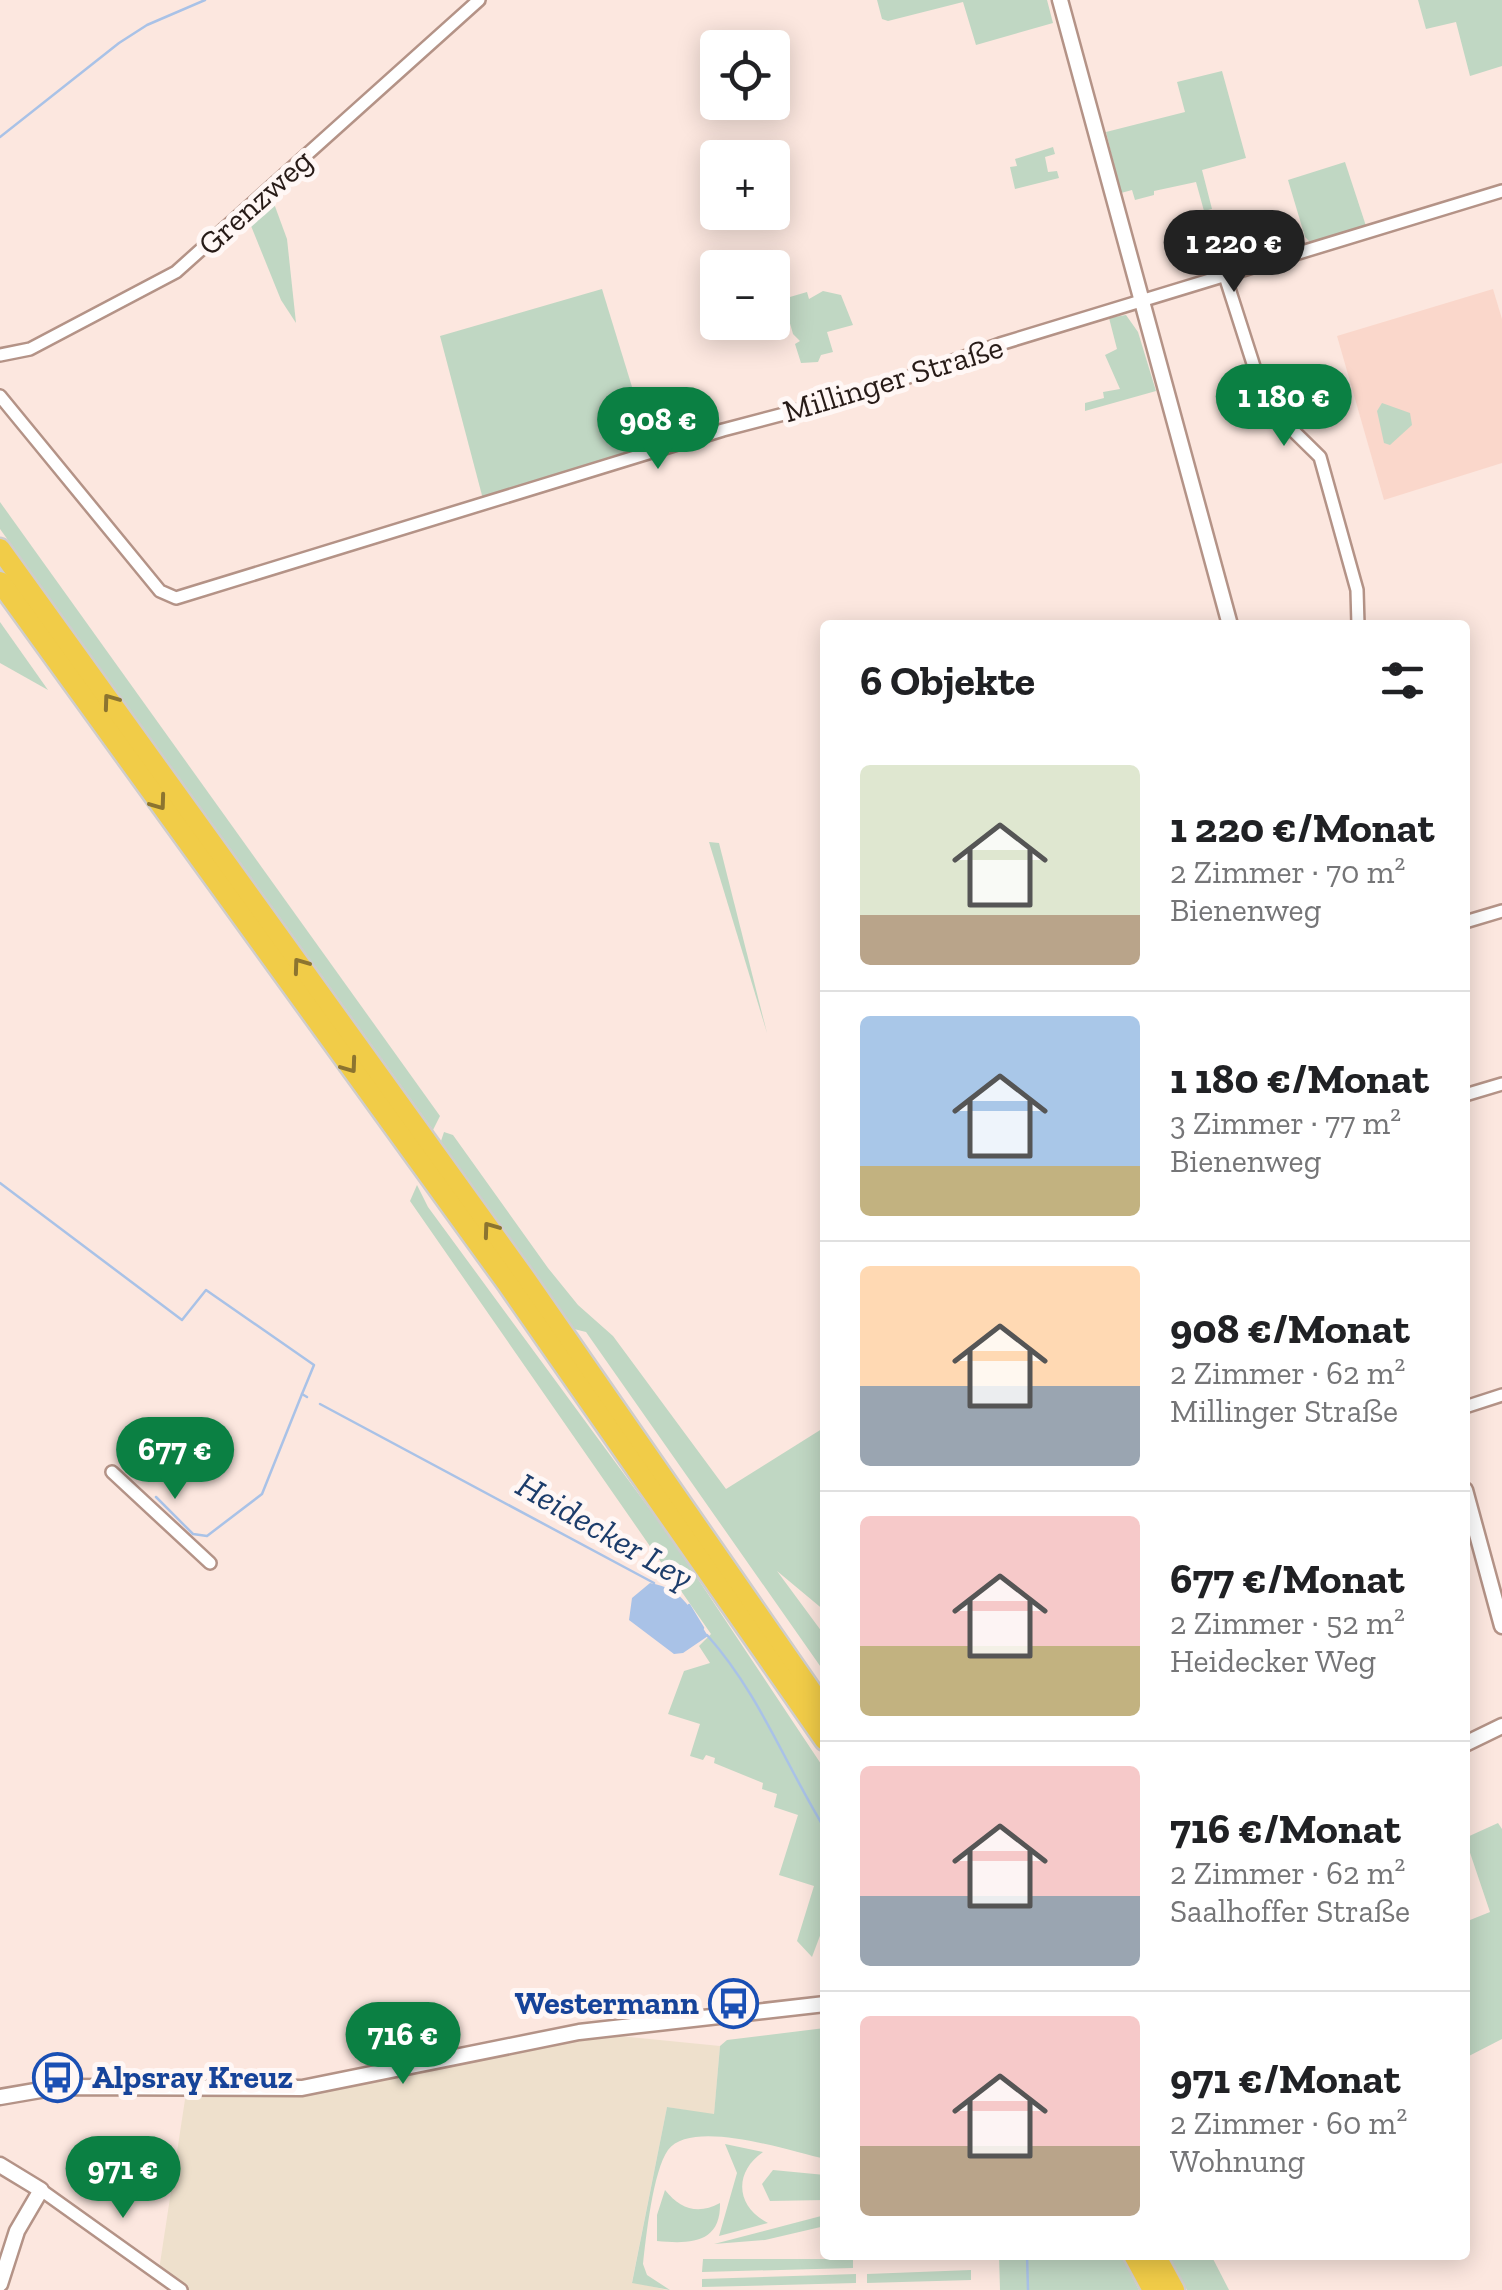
<!DOCTYPE html>
<html lang="de">
<head>
<meta charset="utf-8">
<style>
	body { margin:0; font-family:"Zilla Slab",serif; background:#f2f2f2; color:#202124; height:100vh; display:flex; flex-direction:column; font-size:38px; white-space:nowrap }
	* { box-sizing:border-box; margin:0 }
	p { font-size:32px; color:#757577 }
	.icon { flex:none; width:55px; height:55px; fill:none; stroke:currentColor; stroke-width:2; stroke-linecap:round; stroke-linejoin:round }
	.map { position:relative; flex:1; overflow:hidden }
	.drawer { position:absolute; left:820px; top:620px; width:650px; height:1640px; display:flex; flex-direction:column; background:#fff; border-radius:10px; box-shadow:0 5px 25px #0003 }
	.drawer>* { flex:none }
	.buttons { position:absolute; left:700px; top:30px; display:grid; gap:20px }
	.buttons a { display:grid; place-items:center; width:90px; height:90px; border-radius:10px; background:#fff; box-shadow:0 5px 25px #0003; font-size:50px }
	.price { position:absolute; translate:-50% -85px; padding:0 22px; border-radius:35px; background:#0b8043; color:#fff; font-size:32px; line-height:65px; filter:drop-shadow(0 2px 5px #0008) }
	.price::after { content:''; position:absolute; left:50%; top:60px; width:30px; height:22px; margin-left:-15px; background:inherit; clip-path:polygon(0 0,100% 0,50% 100%) }
	.price.active { background:#222; color:#fff }
	ul { padding:0; list-style:none }
	li { display:flex; align-items:center; gap:30px; height:250px; padding:0 40px }
	li+li { border-top:2px solid #e0e0e0 }
	li span { display:grid; place-items:center; flex:none; width:280px; height:200px; border-radius:10px; color:#555 }
	li>.icon { margin-inline-start:auto }
	span .icon { width:120px; height:120px; fill:#fffc; stroke-width:1 }
	li b { font-size:42px }
	h2 { display:flex; justify-content:space-between; align-items:center; height:120px; padding:0 40px; font-size:42px }
	.map>svg:first-child { display:block }
</style>
</head>
<body>
<div class="map">
<svg width="1502" height="2290" viewBox="0 0 1502 2290">
	<rect width="100%" height="100%" fill="#fce7df"/>
	<polygon fill="#eee0cc" points="579,2032 720,2046 714,2115 667,2107 632,2282 667,2290 170,2290 157,2283 186,2093 297,2089"/>
	<polygon fill="#fad7cb" points="1493,289 1502,319 1502,463 1384,500 1337,336"/>
	<g fill="#c0d7c3">
		<polygon points="877,0 1047,0 1053,23 976,45 963,2 888,21 882,19"/>
		<polygon points="1418,0 1502,0 1502,66 1470,76 1456,22 1426,29"/>
		<polygon points="1222,71 1246,158 1202,170 1212,209 1204,211 1196,182 1154,191 1154,195 1135,200 1132,190 1121,193 1106,132 1185,112 1177,82"/>
		<polygon points="1053,147 1055,154 1045,157 1048,172 1057,171 1059,178 1015,189 1010,167 1017,166 1015,159"/>
		<polygon points="1345,162 1366,226 1311,243 1305,237 1288,180"/>
		<polygon points="269,190 287,239 296,323 281,300 245,211"/>
		<polygon points="602,289 652,452 484,503 440,336"/>
		<polygon points="823,291 841,295 853,325 827,332 833,352 821,355 818,362 801,363 795,344 800,341 793,334 783,299 807,292 809,299"/>
		<polygon points="1126,315 1138,332 1156,391 1085,411 1085,403 1104,398 1103,392 1120,389 1105,355 1117,349 1109,318"/>
		<polygon points="1382,403 1410,413 1412,425 1390,445 1384,443 1377,411"/>
		<polygon points="0,502 440,1116 433,1130 0,529"/>
		<polygon points="0,622 48,690 0,663"/>
		<polygon points="709,842 719,843 767,1033"/>
		<polygon points="444,1132 453,1135 548,1268 578,1305 613,1336 726,1489 825,1427 825,1611 777,1571 825,1636 825,1673 586,1332 574,1329 447,1150 441,1141"/>
		<polygon points="417,1185 428,1207 668,1534 825,1770 825,1934 821,1933 812,1957 797,1941 814,1886 779,1875 798,1815 774,1807 777,1794 762,1789 763,1783 714,1763 715,1758 706,1755 703,1760 690,1756 700,1724 668,1714 684,1671 710,1663 699,1646 711,1634 410,1201"/>
		<polygon points="1498,1823 1502,1829 1502,2039 1465,2058 1465,1922 1490,1912 1465,1838"/>
		<path d="M825,2028V2159C790,2151 692,2118 668,2150C653,2171 646,2237 643,2264L647,2275L670,2290L632,2283L667,2107L714,2114L720,2046L727,2040Z"/>
		<path d="M725,2144L763,2152C734,2172 735,2206 768,2223L719,2236L737,2173Z"/>
		<polygon points="773,2170 825,2175 825,2200 770,2201 762,2184"/>
		<path d="M665,2190C680,2209 698,2215 720,2203C721,2244 689,2244 657,2241V2215Z"/>
		<polygon points="825,2215 825,2226 765,2240 714,2244"/>
		<polygon points="999,2255 1121,2255 1139,2290 1000,2290"/>
		<polygon points="1168,2255 1211,2255 1229,2290 1187,2290"/>
		<polygon points="703,2259 853,2259 853,2268 702,2272"/>
		<polygon points="971,2270 971,2280 867,2283 867,2274"/>
		<polygon points="856,2274 856,2283 702,2287 702,2279"/>
	</g>
	<path fill="#a9c2e7" d="M650,1583C682,1588 692,1610 708,1636L683,1653L674,1654L629,1620L632,1598Z"/>
	<g fill="none" stroke-linecap="round" stroke-linejoin="round">
		<g stroke="#a9c2e7" stroke-width="2.5">
			<polyline points="0,137 119,43 147,25 205,0"/>
			<polyline points="0,1183 182,1320 206,1290 314,1365 302,1394 307,1397"/>
			<polyline points="320,1404 654,1583"/>
			<polyline points="156,1497 193,1534 207,1536 262,1494 302,1394"/>
			<polyline points="689,1605 703,1628"/>
			<path d="M707,1635C759,1693 785,1764 825,1829"/>
			<polyline points="1027,2255 1028,2290"/>
		</g>
		<defs>
			<g id="minor">
				<polyline points="1225,276 1266,404 1320,457 1357,590 1358,625"/>
				<polyline points="0,355 30,349 176,272 479,0"/>
				<polyline points="0,396 160,591 176,598 723,430 864,393 1000,344 1502,191"/>
				<polyline points="1465,922 1502,911"/>
				<polyline points="1465,1095 1502,1084"/>
				<polyline points="1465,1407 1502,1395"/>
				<polyline points="112,1472 210,1563"/>
				<polyline points="41,2190 181,2290"/>
			</g>
			<g id="tertiary">
				<polyline points="1060,0 1230,625"/>
				<polyline points="1465,1490 1502,1626"/>
				<polyline points="1465,1744 1502,1726"/>
				<polyline points="0,2097 58,2087 302,2088 579,2032 825,2004"/>
				<polyline points="0,2165 41,2190 17,2231 0,2284"/>
			</g>
			<g id="motorway">
				<polyline points="0,549 524,1277 825,1711"/>
				<polyline points="0,582 507,1283 825,1740"/>
				<polyline points="1134,2255 1153,2290"/>
				<polyline points="1155,2255 1174,2290"/>
			</g>
		</defs>
		<use href="#minor" stroke="#b49387" stroke-width="16"/>
		<use href="#tertiary" stroke="#b49387" stroke-width="19"/>
		<use href="#motorway" stroke="#cfcdcc" stroke-width="25"/>
		<use href="#minor" stroke="#fff" stroke-width="11"/>
		<use href="#tertiary" stroke="#fff" stroke-width="14"/>
		<use href="#motorway" stroke="#f1cc48" stroke-width="20"/>
	</g>
	<defs><path id="oneway-chevron" d="M-2-3.5L2.5 0L-2 3.5" fill="none" stroke-width="1.6" stroke-linecap="round" stroke-linejoin="round" transform="scale(2.5)"/></defs>
	<g stroke="#8c7430">
		<use href="#oneway-chevron" transform="translate(110 701) rotate(-126)"/>
		<use href="#oneway-chevron" transform="translate(159 803) rotate(54)"/>
		<use href="#oneway-chevron" transform="translate(300 965) rotate(-126)"/>
		<use href="#oneway-chevron" transform="translate(350 1066) rotate(54)"/>
		<use href="#oneway-chevron" transform="translate(490 1229) rotate(-126)"/>
	</g>
	<defs>
		<symbol id="bus-ring" viewBox="-11 -11 22 22"><circle r="9.5" fill="#fff7f5" stroke="#1a4fb4" stroke-width="1.5"/><path d="M-5-6H5V4H4V6H2V4H-2V6H-4V4H-5ZM-3.5-4V0h7V-4ZM-3.5 1.2v1.5H-2V1.2ZM2 1.2v1.5H3.5V1.2Z" fill="#1a4fb4"/></symbol>
	</defs>
	<g fill-rule="evenodd">
		<use href="#bus-ring" x="706" y="1976" width="55" height="55"/>
		<use href="#bus-ring" x="30" y="2050" width="55" height="55"/>
	</g>
	<g text-anchor="middle" dominant-baseline="central" stroke-width="10" stroke-linejoin="round" paint-order="stroke">
		<g font-size="32" fill="#271b17" stroke="#fff7f5">
			<text transform="translate(255 202) rotate(-42)">Grenzweg</text>
			<text transform="translate(893 379) rotate(-17)">Millinger Straße</text>
		</g>
		<g font-size="32" font-weight="bold" fill="#164399" stroke="#fff7f5" text-anchor="end">
			<text x="699" y="2003">Westermann</text>
			<text x="92" y="2077" text-anchor="start">Alpsray Kreuz</text>
		</g>
		<g font-size="35" font-style="italic" fill="#1d3d6b" stroke="#fff7f5">
			<text transform="translate(605 1531) rotate(30)">Heidecker Ley</text>
		</g>
	</g>
</svg>
<div class="buttons">
<a><svg class="icon" aria-label="locate" viewBox="0 0 24 24"><circle cx="12" cy="12" r="6"/><path d="M12 2v4M12 18v4M2 12h4M18 12h4"/></svg></a>
<a>+</a>
<a>−</a>
</div>
<b class="price active" style="left:1234px;top:295px">1 220 €</b>
<b class="price" style="left:1284px;top:449px">1 180 €</b>
<b class="price" style="left:658px;top:472px">908 €</b>
<b class="price" style="left:175px;top:1502px">677 €</b>
<b class="price" style="left:403px;top:2087px">716 €</b>
<b class="price" style="left:123px;top:2221px">971 €</b>
<section class="drawer">
<h2>6 Objekte<svg class="icon" aria-label="filters" viewBox="0 0 24 24"><path d="M4 7h16M4 17h16"/><circle cx="9" cy="7" r="2"/><circle cx="15" cy="17" r="2"/></svg></h2>
<ul>
<li><span style="background:linear-gradient(#dfe7d0 75%,#b9a48a 0)"><svg class="icon" aria-label="home" viewBox="0 0 24 24"><path d="M3 11l9-7 9 7M6 9v11h12V9"/></svg></span><div><b>1 220 €/Monat</b><p>2 Zimmer · 70 m²</p><p>Bienenweg</p></div></li>
<li><span style="background:linear-gradient(#a9c7e8 75%,#c2b280 0)"><svg class="icon" aria-label="home" viewBox="0 0 24 24"><path d="M3 11l9-7 9 7M6 9v11h12V9"/></svg></span><div><b>1 180 €/Monat</b><p>3 Zimmer · 77 m²</p><p>Bienenweg</p></div></li>
<li><span style="background:linear-gradient(#ffd9b3 60%,#9aa5b1 0)"><svg class="icon" aria-label="home" viewBox="0 0 24 24"><path d="M3 11l9-7 9 7M6 9v11h12V9"/></svg></span><div><b>908 €/Monat</b><p>2 Zimmer · 62 m²</p><p>Millinger Straße</p></div></li>
<li><span style="background:linear-gradient(#f6c9c9 65%,#c2b280 0)"><svg class="icon" aria-label="home" viewBox="0 0 24 24"><path d="M3 11l9-7 9 7M6 9v11h12V9"/></svg></span><div><b>677 €/Monat</b><p>2 Zimmer · 52 m²</p><p>Heidecker Weg</p></div></li>
<li><span style="background:linear-gradient(#f6c9c9 65%,#9aa5b1 0)"><svg class="icon" aria-label="home" viewBox="0 0 24 24"><path d="M3 11l9-7 9 7M6 9v11h12V9"/></svg></span><div><b>716 €/Monat</b><p>2 Zimmer · 62 m²</p><p>Saalhoffer Straße</p></div></li>
<li><span style="background:linear-gradient(#f6c9c9 65%,#b9a48a 0)"><svg class="icon" aria-label="home" viewBox="0 0 24 24"><path d="M3 11l9-7 9 7M6 9v11h12V9"/></svg></span><div><b>971 €/Monat</b><p>2 Zimmer · 60 m²</p><p>Wohnung</p></div></li>
</ul>
</section>
</div>
</body>
</html>
